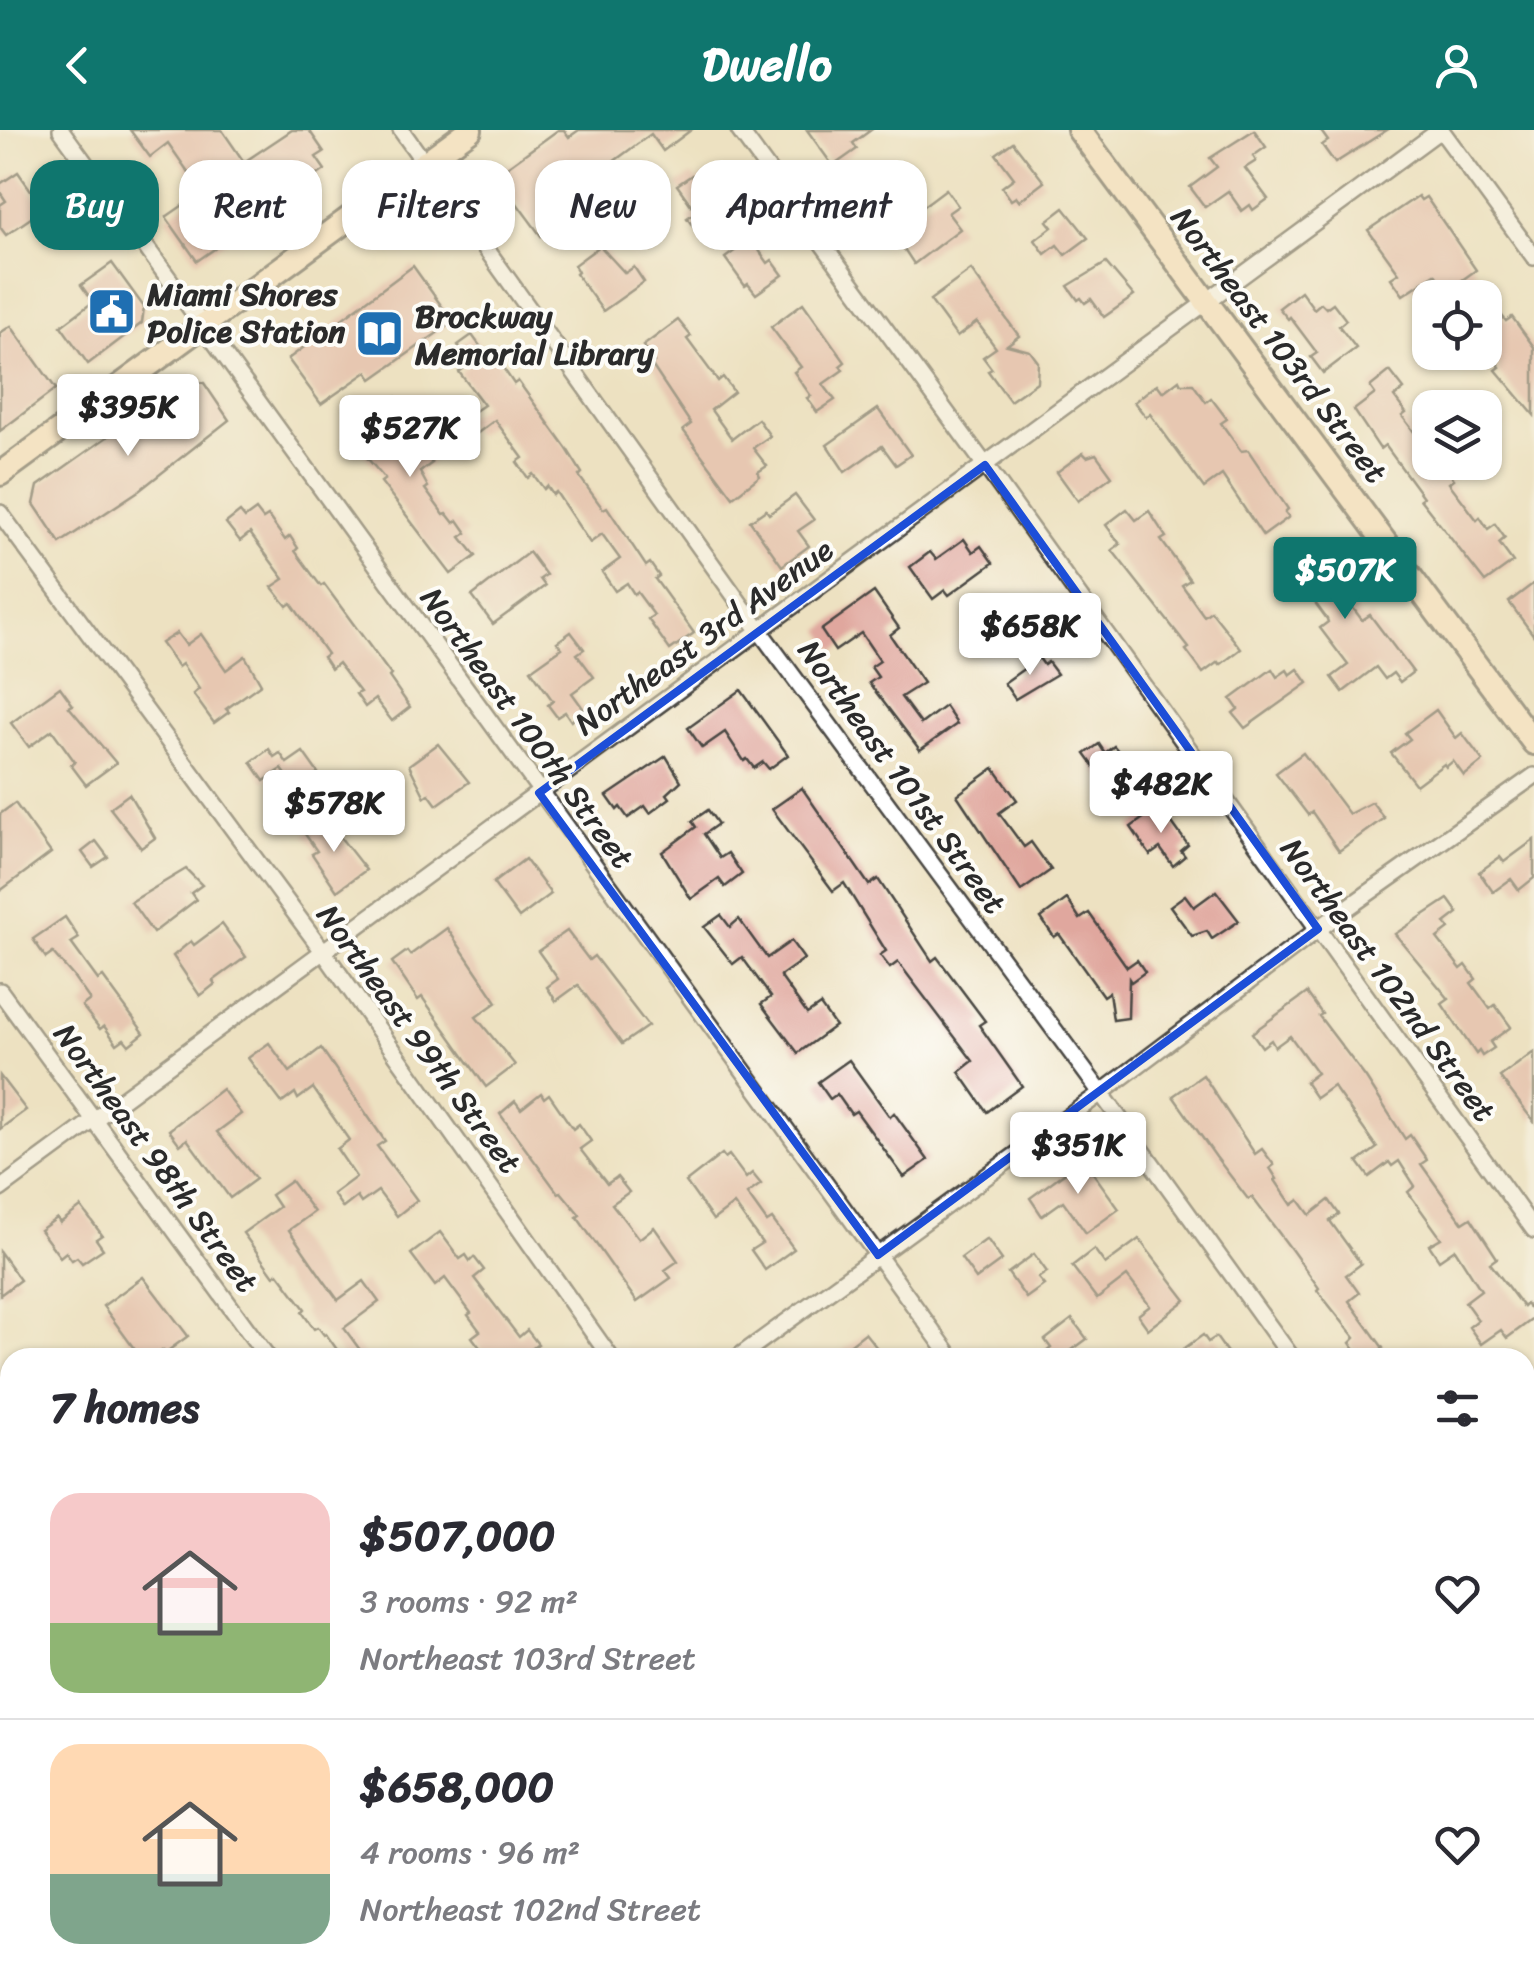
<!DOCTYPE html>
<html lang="en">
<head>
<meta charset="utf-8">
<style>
	body { margin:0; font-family:Sriracha,sans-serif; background:#f7f7f7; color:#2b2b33; height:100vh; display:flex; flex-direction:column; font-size:38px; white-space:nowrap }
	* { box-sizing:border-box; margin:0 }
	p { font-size:32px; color:#7c7c81 }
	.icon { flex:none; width:55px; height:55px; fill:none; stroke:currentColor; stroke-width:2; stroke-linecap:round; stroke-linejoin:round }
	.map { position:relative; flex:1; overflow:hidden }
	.panel { position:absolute; left:0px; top:1218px; width:1535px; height:642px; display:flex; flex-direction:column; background:#fff; border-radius:30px 30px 0 0; box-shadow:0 2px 8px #0004 }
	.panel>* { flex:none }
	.guide { position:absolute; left:30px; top:30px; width:1000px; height:90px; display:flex; gap:20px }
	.tools { position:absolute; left:1412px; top:150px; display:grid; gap:20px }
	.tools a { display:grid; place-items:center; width:90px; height:90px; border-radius:20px; background:#fff; box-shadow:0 2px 8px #0004; font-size:50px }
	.price { position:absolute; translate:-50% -85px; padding:0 22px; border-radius:10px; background:#fff; color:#222; font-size:32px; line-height:65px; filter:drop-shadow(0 2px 5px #0008) }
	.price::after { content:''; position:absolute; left:50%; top:60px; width:30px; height:22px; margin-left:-15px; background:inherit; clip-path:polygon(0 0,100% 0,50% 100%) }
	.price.on { background:#0f766e; color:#fff }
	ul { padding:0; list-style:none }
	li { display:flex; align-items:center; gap:30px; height:250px; padding:0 50px }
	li+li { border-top:2px solid #e1e1e2 }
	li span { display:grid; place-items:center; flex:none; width:280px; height:200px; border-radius:30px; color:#555 }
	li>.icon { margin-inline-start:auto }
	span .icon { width:120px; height:120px; fill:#fffc; stroke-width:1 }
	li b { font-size:42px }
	h2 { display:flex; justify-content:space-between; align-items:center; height:120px; padding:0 50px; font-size:42px }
	.tag { padding:0 35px; border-radius:30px; background:#fff; box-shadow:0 2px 8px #0004; font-size:35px; line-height:90px }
	.tag.on { background:#0f766e; color:#fff }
	header { display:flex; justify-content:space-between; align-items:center; height:130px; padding:0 50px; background:#0f766e; color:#fff; font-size:45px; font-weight:700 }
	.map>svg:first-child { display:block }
</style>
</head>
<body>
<header><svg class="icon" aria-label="back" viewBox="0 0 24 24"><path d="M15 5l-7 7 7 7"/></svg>Dwello<svg class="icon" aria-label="person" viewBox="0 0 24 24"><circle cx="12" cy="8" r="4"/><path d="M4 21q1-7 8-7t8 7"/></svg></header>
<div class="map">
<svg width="1534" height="1858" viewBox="0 0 1534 1858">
	<rect width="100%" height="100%" fill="#fdfcf7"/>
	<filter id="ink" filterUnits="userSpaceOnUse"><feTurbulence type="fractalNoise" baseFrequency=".01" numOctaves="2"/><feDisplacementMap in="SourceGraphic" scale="20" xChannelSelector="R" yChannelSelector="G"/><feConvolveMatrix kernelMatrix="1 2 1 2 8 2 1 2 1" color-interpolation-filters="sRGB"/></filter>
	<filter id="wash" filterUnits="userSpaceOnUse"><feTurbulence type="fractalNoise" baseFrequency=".0048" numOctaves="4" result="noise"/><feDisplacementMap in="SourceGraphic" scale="40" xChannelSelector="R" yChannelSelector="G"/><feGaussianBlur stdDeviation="2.25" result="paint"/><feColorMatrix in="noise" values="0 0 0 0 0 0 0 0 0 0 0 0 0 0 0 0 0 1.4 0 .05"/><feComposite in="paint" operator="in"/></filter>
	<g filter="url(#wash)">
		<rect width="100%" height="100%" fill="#ede1c1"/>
		<g id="blocks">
			<g fill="#e0a79e">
				<polygon points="130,0 222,0 244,32 292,0 309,0 324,22 316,27 325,40 294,61 291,56 264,74 269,81 197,131 166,87 202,62 168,13 150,27"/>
				<polygon points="558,0 564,0 569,7 579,0 691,0 663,21 651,4 564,68 573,79 541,106 496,45"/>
				<polygon points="807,0 871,0 853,13 857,19 833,36"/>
				<polygon points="1254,0 1266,17 1253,26 1256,31 1245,38 1268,69 1253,80 1250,75 1242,81 1228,61 1205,77 1190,57 1217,37 1210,28"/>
				<polygon points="1320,0 1387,0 1335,33 1322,15 1328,11"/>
				<polygon points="1013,12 1044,52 1019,71 1016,67 1011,70 1002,57 1014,48 996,24"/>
				<polygon points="18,42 44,79 6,105 0,97 0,75 6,71 0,62 0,54"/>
				<polygon points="692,45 697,52 703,47 730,84 700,106 687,88 696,82 677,55"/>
				<polygon points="946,59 958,76 948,83 960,99 914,134 895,105 917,88 914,83"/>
				<polygon points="1418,66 1421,70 1426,67 1476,140 1447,161 1435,144 1403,165 1391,148 1399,143 1368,100"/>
				<polygon points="1064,78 1088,108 1065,125 1057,115 1045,124 1035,110 1052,97 1047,91"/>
				<polygon points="751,109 768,133 772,130 783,145 756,164 748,154 745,156 725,128"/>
				<polygon points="600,116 625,143 634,137 644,152 603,181 576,144 578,142 574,135"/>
				<polygon points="112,133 144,177 142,193 88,234 61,196 93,172 81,155"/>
				<polygon points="1106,133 1134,166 1104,187 1091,169 1085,173 1081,168 1078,170 1068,156"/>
				<polygon points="413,136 453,192 372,249 367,242 321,274 288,229"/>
				<polygon points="971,140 1019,206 1007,215 1030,221 1038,232 1037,252 1010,271 988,241 992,239 983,227 996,218 977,192 957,207 930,170"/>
				<polygon points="1301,161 1314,179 1321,173 1326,178 1333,173 1346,190 1339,196 1356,218 1323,243 1311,227 1317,223 1290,187 1288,189 1279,178"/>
				<polygon points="1485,164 1506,191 1512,187 1534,217 1534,285 1496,240 1500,237 1485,217"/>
				<polygon points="803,173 845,232 840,236 843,240 823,254 835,270 817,282 807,268 811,266 794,242 801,237 771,197"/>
				<polygon points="678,190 691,206 687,209 718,251 723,247 734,262 711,280 732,309 758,289 770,306 753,318 767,336 758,342 760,346 733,367 683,300 691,294 651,234 654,232 643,216"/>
				<polygon points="11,196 56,259 0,301 0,203"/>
				<polygon points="472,205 488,227 493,223 514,254 518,251 567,319 582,343 579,346 603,379 607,377 646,436 650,433 659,446 655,449 694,503 670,520 648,489 654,485 637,462 634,464 627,453 615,461 602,442 620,429 602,404 590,413 556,362 553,365 547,356 544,359 533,344 528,348 517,332 523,328 495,290 475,305 463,289 484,275 459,242 467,236 457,222 461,220 458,215"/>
				<polygon points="1390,241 1404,259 1394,267 1406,283 1402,286 1430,323 1430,332 1441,332 1454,349 1449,353 1477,390 1480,387 1488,399 1495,394 1505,408 1499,413 1513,432 1485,452 1420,369 1423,367 1385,315 1380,319 1354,280 1375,264 1370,257"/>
				<polygon points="1179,250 1181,254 1193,254 1206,272 1211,268 1227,289 1221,293 1241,321 1248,320 1288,379 1285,382 1289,387 1263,406 1222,345 1204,358 1150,284 1146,287 1134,272 1157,254 1163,262"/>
				<polygon points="186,251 204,253 229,290 140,360 60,413 34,374 38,356"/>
				<polygon points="396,267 420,305 415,309 432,333 420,342 428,357 425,359 444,385 447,384 454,393 458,390 467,403 461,407 476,426 451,444 381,352 385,349 346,303"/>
				<polygon points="878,279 911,325 896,335 882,316 845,342 827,315"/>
				<polygon points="1083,323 1087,327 1096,324 1112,346 1078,371 1057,342"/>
				<polygon points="795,365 814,390 798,401 809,416 782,436 750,391 766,380 769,384"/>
				<polygon points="1127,379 1136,390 1149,381 1166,407 1161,410 1190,450 1182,455 1204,486 1211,481 1241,519 1220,535 1218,532 1203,543 1186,520 1189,518 1112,420 1120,414 1106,395"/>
				<polygon points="256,380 263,389 268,386 285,410 290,406 298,418 295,421 317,451 321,456 324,454 391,545 389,547 410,577 392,591 375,569 365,577 356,564 360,562 338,533 331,539 323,527 327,524 291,473 287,476 272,457 284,449 250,403 240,411 226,393 240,382 245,388"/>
				<polygon points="964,409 973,422 981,416 993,433 949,465 945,460 933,469 910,437 930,422 936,429"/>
				<polygon points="1306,411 1324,436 1331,431 1341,445 1333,450 1347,470 1362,490 1370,485 1413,542 1400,552 1393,543 1385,549 1376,537 1343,562 1332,547 1348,535 1320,498 1328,492 1327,489 1302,455 1295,461 1284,445 1291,440 1288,436 1292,433 1286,425"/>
				<polygon points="529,422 546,445 540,449 545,456 493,494 472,466"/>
				<polygon points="1534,453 1534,506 1509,472"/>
				<polygon points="874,462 899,498 890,505 923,553 901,567 921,594 945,576 957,594 920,620 869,553 878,547 871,537 880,531 861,503 835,521 821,500"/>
				<polygon points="1009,465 1034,499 1029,502 1033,508 1017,519 1007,506 1001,511 982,484"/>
				<polygon points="571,502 584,519 577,524 594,547 572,563 585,581 571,591 565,582 557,587 548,575 553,571 531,540 562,518 557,512"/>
				<polygon points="177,503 186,515 201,504 226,540 245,526 261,554 226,579 229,582 214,593 193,564 199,559 182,534 178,537 161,513"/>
				<polygon points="1039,528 1044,535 1048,532 1057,544 1015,569 1004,553"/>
				<polygon points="1272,539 1277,547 1287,540 1290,545 1298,539 1308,553 1245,598 1233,583 1238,579 1231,569"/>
				<polygon points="60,557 73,575 69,577 116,633 86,655 71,635 75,632 52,600 29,617 11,593"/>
				<polygon points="741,560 788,625 769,639 763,632 754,638 747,629 744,631 725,602 702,618 688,598"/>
				<polygon points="1436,580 1456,608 1462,603 1483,631 1464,646 1453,631 1446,637 1444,634 1416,655 1391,623 1410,609 1405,603"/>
				<polygon points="438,614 469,652 437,675 429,664 425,667 409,635"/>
				<polygon points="1099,614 1105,623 1114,616 1143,651 1118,669 1085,624"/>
				<polygon points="269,619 274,627 280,623 287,633 303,622 318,643 296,659 282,639 264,651 251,632"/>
				<polygon points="1303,623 1349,684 1372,672 1384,688 1339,721 1312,682 1308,685 1276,643"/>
				<polygon points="666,626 681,651 667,664 670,668 650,683 645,676 628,688 620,677 617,680 607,666"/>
				<polygon points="994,638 1017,670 999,683 1024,717 1031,712 1051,740 1021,761 957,665"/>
				<polygon points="802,658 869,755 878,749 932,831 937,827 985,891 979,895 1022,956 987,982 959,942 973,931 898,832 890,838 880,825 886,821 844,753 833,761 772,679"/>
				<polygon points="129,664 155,708 141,718 110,678"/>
				<polygon points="15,673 51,723 0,761 0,684"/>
				<polygon points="1160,676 1188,715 1181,721 1185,726 1173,736 1160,718 1150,725 1131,697"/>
				<polygon points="708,680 718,694 704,704 720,728 728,723 742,744 725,757 719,749 691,769 662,722 696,697 692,691"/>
				<polygon points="326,689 366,740 337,761 312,724 317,721 305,704"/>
				<polygon points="1534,710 1534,748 1519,760 1511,749 1493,762 1479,742 1500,727 1504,732"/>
				<polygon points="96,711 108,727 93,737 82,722"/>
				<polygon points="525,729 551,764 519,788 493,753"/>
				<polygon points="186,739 202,755 191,763 196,770 153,803 131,772"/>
				<polygon points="1216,761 1239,791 1212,809 1207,801 1192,806 1170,776 1185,765 1194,777"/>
				<polygon points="1067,769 1080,789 1089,783 1127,837 1137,830 1145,842 1131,852 1129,849 1128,888 1113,890 1109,862 1103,866 1059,804 1054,807 1041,788"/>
				<polygon points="1448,769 1458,783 1445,793 1449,799 1437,808 1461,839 1466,835 1476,849 1471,853 1490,879 1495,875 1511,897 1490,912 1494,918 1482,926 1479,921 1476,924 1442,874 1449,869 1395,804"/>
				<polygon points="721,785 730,797 739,789 767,828 791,811 804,829 780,846 807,884 820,875 835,896 798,923 761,874 771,867 742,827 733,834 704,797"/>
				<polygon points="65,787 79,808 71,813 98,850 103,847 144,903 129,915 124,909 117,914 104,896 100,899 82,876 90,870 73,846 53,823 46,828 33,809"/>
				<polygon points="222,794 246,827 213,851 215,854 200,866 173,826 191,811 194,815"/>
				<polygon points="447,798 497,872 476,887 515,935 486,957 422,867 418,870 392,832 407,821 410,825"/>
				<polygon points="567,801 589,830 594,826 648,896 622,914 578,855 556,871 547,857 558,849 538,821"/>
				<polygon points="1307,863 1322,884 1319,886 1366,948 1405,1009 1410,1005 1427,1030 1421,1034 1463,1093 1471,1088 1497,1128 1490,1133 1523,1177 1526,1174 1534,1184 1534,1188 1507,1208 1501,1200 1481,1214 1469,1197 1478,1190 1465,1172 1481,1160 1455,1119 1439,1130 1429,1115 1441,1108 1408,1062 1415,1056 1399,1031 1392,1036 1389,1032 1369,1047 1358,1032 1377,1018 1333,956 1316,968 1305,952 1317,943 1290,906 1275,917 1271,910 1262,917 1252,903"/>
				<polygon points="269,913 290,942 321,918 385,1011 377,1016 417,1070 397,1086 378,1061 361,1073 357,1067 343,1078 333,1064 356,1047 337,1019 349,1010 313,958 298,969 295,963 282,973 248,928"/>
				<polygon points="1534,922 1534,992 1500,947"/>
				<polygon points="849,930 890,987 894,983 928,1030 904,1047 856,981 851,984 837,964 830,969 818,952"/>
				<polygon points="1203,945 1255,1024 1262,1019 1274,1035 1270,1038 1277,1049 1275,1050 1292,1075 1299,1070 1310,1085 1329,1070 1339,1084 1330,1091 1361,1134 1346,1145 1359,1163 1349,1171 1383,1218 1369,1228 1361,1228 1350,1213 1355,1208 1317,1160 1319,1158 1291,1119 1252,1067 1248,1069 1216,1027 1173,966"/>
				<polygon points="0,946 26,980 0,999"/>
				<polygon points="222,959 241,984 217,1002 256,1049 230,1068 187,1009 180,1015 169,1000"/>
				<polygon points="541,963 544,968 549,964 573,999 579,994 591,1011 580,1019 607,1054 617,1047 629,1062 612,1074 639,1109 654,1097 678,1131 665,1140 671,1148 637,1172 577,1087 580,1085 561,1062 558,1063 500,984 515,971 521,979"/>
				<polygon points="722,1024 725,1028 729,1025 746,1048 752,1043 761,1054 747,1064 767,1092 772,1089 794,1119 765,1140 751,1120 762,1113 734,1074 713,1090 686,1052"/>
				<polygon points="1083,1029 1119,1079 1086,1103 1063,1071 1042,1086 1030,1068"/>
				<polygon points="291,1051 314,1082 289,1100 320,1145 338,1170 364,1151 379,1172 344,1198 366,1228 343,1228 326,1204 324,1205 318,1197 314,1199 302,1182 305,1179 278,1143 274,1146 243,1103 279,1077 271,1065"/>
				<polygon points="81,1077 102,1105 96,1109 103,1119 82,1133 77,1127 72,1130 66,1122 60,1127 40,1100 57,1088 60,1093"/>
				<polygon points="440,1102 460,1129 466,1125 470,1131 474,1127 484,1140 474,1148 519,1207 527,1200 538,1214 520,1228 488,1228 472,1207 480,1201 468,1185 471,1183 445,1148 435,1156 411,1124"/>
				<polygon points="987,1109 1002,1130 976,1149 961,1128"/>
				<polygon points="1139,1109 1186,1170 1148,1199 1138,1185 1150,1176 1127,1146 1097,1169 1072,1136 1094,1119 1105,1134"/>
				<polygon points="0,1122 20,1150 0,1165"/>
				<polygon points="1034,1124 1047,1142 1038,1148 1044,1155 1026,1168 1008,1143"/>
				<polygon points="143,1147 188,1206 165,1223 163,1220 152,1228 141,1228 103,1176"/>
				<polygon points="1072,1189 1087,1209 1072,1220 1078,1228 1039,1228 1051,1218 1045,1210"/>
				<polygon points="865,1203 885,1228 833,1228"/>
				<polygon points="1203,1205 1208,1212 1216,1207 1231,1228 1171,1228"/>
			</g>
		</g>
	</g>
	<g filter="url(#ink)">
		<use href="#blocks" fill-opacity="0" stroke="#484642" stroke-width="2.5"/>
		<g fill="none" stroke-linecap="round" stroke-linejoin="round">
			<defs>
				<g id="street">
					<polyline points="61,0 952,1228"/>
					<polyline points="401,0 759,500 1101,963 1292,1228"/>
					<polyline points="739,0 985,335 1534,1100"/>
					<polyline points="1441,0 1534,127"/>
					<polyline points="0,383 323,821 611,1228"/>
					<polyline points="0,861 268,1228"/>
					<polyline points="0,1059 1440,0"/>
					<polyline points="737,1228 1101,963 1336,786 1534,646"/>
					<polyline points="0,1335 10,1349"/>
					<polyline points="1525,1367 1534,1360"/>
					<polyline points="1525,1549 1534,1561"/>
					<polyline points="1525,1810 1534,1815"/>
					<polyline points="806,1858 807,1850"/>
				</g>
				<g id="secondary">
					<polyline points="1079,0 1534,613"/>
					<polyline points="0,344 470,0"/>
					<polyline points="0,1774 10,1788"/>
					<polyline points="0,1823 10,1837"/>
					<polyline points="19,1850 25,1858"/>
					<polyline points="55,1850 61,1858"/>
					<polyline points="587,1850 638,1858"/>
				</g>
			</defs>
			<use href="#street" stroke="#484642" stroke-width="20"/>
			<use href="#secondary" stroke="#484642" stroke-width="28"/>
			<use href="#street" stroke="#fff" stroke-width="15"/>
			<use href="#secondary" stroke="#fde5c5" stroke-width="22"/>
		</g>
	</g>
	<path d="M0 0H1534V1858H0ZM985,335L1318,799L878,1125L539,663Z" fill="#ede1c1" fill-opacity=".55" fill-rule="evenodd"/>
	<path fill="none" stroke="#1d4ed8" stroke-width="8" stroke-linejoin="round" d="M985,335L1318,799L878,1125L539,663Z"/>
	<defs>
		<symbol id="civic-square" viewBox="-11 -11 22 22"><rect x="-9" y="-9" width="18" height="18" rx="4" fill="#1f6fb2" stroke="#fdfcf7"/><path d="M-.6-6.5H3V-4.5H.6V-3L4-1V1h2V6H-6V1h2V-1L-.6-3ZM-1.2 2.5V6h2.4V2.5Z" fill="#fff"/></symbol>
		<symbol id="library-square" viewBox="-11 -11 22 22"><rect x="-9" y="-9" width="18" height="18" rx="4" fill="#1f6fb2" stroke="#fdfcf7"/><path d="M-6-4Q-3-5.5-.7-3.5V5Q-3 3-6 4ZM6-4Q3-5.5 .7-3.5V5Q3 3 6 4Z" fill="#fff"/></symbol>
	</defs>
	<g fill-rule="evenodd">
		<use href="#civic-square" x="84" y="154" width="55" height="55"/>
		<use href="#library-square" x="352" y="176" width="55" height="55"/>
	</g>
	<g text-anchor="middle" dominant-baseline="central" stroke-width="8" stroke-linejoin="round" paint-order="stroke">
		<g font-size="32" font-weight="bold" fill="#2b2b2b" stroke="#fdfcf7" text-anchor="start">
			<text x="147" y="164">Miami Shores<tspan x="147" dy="37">Police Station</tspan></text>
			<text x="415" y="186">Brockway<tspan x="415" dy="37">Memorial Library</tspan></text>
		</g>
		<g font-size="32" fill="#2b2b2b" stroke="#fdfcf7">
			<text transform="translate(1279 215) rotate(53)">Northeast 103rd Street</text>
			<text transform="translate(704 507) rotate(-36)">Northeast 3rd Avenue</text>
			<text transform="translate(527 598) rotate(54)">Northeast 100th Street</text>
			<text transform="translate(902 647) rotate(54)">Northeast 101st Street</text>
			<text transform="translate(1388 850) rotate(54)">Northeast 102nd Street</text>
			<text transform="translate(419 909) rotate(54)">Northeast 99th Street</text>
			<text transform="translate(156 1028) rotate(54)">Northeast 98th Street</text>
		</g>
	</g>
</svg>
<div class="tools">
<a><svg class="icon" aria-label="locate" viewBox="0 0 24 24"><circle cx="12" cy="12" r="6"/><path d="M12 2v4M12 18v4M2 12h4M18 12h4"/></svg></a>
<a><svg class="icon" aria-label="layers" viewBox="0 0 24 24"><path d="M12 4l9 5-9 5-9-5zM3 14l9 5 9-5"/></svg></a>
</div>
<b class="price" style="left:128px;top:329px">$395K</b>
<b class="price" style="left:410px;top:350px">$527K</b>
<b class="price on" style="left:1345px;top:492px">$507K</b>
<b class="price" style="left:1030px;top:548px">$658K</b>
<b class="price" style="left:1161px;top:706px">$482K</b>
<b class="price" style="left:334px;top:725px">$578K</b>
<b class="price" style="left:1078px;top:1067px">$351K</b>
<div class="guide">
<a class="tag on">Buy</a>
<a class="tag">Rent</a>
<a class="tag">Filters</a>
<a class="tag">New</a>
<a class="tag">Apartment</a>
</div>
<section class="panel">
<h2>7 homes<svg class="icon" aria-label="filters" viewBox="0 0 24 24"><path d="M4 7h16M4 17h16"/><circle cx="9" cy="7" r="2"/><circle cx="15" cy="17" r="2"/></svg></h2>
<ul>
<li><span style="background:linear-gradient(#f6c9c9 65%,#8fb573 0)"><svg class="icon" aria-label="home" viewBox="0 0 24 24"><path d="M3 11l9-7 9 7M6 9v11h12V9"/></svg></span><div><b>$507,000</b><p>3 rooms · 92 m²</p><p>Northeast 103rd Street</p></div><svg class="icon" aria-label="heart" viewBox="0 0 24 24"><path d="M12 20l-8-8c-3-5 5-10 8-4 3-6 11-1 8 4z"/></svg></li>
<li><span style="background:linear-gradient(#ffd9b3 65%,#7fa58c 0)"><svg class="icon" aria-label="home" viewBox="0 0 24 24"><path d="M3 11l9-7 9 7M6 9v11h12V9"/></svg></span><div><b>$658,000</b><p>4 rooms · 96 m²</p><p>Northeast 102nd Street</p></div><svg class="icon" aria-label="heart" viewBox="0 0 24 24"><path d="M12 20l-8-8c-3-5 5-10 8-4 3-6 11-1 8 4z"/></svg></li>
</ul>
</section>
</div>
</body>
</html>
